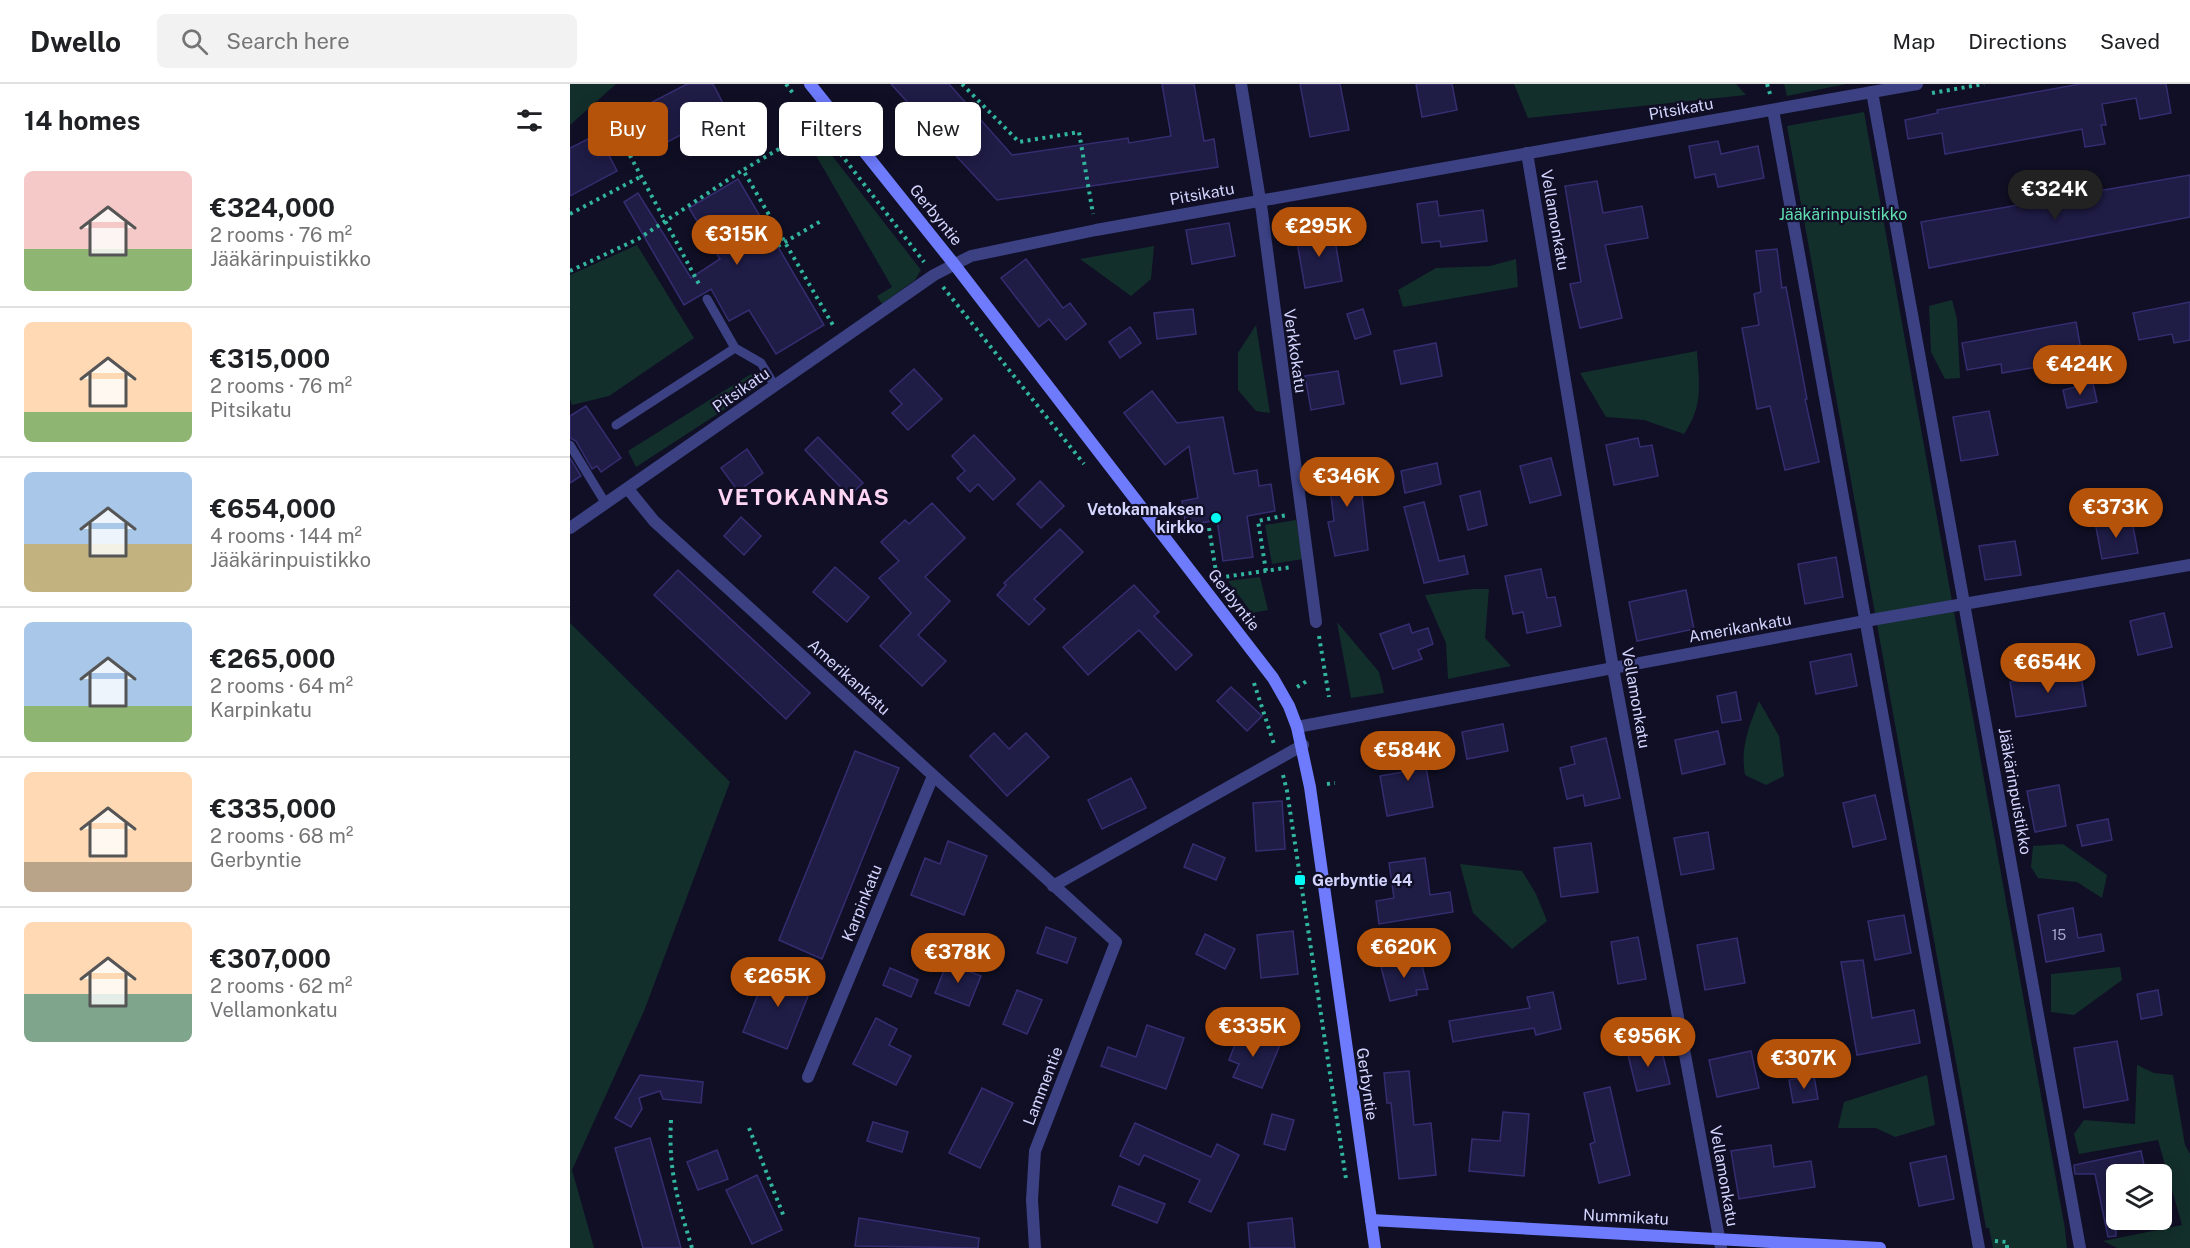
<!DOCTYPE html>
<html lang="en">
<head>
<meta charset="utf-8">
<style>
	body { margin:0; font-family:"Public Sans",sans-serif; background:#f2f2f2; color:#202124; height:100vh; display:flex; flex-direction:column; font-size:22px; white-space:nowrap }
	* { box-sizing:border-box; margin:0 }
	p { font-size:20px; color:#757577 }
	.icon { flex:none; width:33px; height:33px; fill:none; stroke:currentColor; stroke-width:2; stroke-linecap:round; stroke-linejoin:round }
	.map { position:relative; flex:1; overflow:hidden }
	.sheet { display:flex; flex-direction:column; background:#fff; width:570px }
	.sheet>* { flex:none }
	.banner { position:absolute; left:18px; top:18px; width:570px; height:54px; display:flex; gap:12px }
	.controls { position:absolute; left:1536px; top:1080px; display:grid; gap:12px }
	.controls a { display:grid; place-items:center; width:66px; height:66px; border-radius:9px; background:#fff; box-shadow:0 3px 15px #0003; font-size:30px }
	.price { position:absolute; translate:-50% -51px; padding:0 14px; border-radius:21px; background:#b45309; color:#fff; font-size:20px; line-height:39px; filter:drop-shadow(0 2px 3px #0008) }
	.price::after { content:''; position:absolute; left:50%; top:36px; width:18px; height:14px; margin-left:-9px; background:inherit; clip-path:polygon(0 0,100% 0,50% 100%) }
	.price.active { background:#222; color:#fff }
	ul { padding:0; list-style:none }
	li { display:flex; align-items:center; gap:18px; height:150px; padding:0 24px }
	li+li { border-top:2px solid #e0e0e0 }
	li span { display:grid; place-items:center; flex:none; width:168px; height:120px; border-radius:9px; color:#555 }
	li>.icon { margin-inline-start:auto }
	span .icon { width:72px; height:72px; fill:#fffc; stroke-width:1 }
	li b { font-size:26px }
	h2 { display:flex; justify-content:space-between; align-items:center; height:72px; padding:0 24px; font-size:26px }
	.tag { padding:0 21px; border-radius:9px; background:#fff; box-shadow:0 3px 15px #0003; font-size:21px; line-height:54px }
	.tag.active { background:#b45309; color:#fff }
	header { display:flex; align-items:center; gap:36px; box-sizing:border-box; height:84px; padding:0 30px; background:#fff; border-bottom:2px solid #e0e0e0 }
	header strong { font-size:28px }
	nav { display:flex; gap:33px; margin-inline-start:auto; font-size:21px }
	.search { width:420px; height:54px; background:#f2f2f2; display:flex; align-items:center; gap:15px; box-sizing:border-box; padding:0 21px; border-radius:9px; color:#757577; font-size:22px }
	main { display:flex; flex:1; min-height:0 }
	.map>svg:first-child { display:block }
</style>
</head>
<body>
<header>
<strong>Dwello</strong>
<div class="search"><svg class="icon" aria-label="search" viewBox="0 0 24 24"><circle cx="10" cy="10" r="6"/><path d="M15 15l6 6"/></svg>Search here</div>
<nav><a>Map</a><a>Directions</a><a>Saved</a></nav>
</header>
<main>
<section class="sheet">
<h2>14 homes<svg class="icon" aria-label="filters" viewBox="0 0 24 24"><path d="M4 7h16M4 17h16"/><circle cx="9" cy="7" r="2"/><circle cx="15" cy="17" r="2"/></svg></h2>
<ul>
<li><span style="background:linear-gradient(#f6c9c9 65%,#8fb573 0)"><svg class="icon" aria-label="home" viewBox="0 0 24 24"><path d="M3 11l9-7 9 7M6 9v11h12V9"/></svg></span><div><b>€324,000</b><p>2 rooms · 76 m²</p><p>Jääkärinpuistikko</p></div></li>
<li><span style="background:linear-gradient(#ffd9b3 75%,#8fb573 0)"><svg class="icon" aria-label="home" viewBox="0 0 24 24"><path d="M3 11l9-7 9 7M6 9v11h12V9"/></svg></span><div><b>€315,000</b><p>2 rooms · 76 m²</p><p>Pitsikatu</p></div></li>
<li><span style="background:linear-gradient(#a9c7e8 60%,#c2b280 0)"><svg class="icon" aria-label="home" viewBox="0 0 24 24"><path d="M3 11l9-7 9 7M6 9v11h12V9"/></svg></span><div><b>€654,000</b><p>4 rooms · 144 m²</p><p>Jääkärinpuistikko</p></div></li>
<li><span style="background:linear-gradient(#a9c7e8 70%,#8fb573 0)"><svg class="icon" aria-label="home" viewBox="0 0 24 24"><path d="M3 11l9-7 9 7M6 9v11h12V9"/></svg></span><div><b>€265,000</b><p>2 rooms · 64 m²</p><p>Karpinkatu</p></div></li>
<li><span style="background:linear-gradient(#ffd9b3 75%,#b9a48a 0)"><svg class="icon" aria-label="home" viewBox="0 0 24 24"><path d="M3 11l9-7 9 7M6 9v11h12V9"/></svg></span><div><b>€335,000</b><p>2 rooms · 68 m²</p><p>Gerbyntie</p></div></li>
<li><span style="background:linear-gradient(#ffd9b3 60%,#7fa58c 0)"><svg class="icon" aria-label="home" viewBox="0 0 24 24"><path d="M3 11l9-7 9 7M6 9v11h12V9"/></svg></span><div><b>€307,000</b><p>2 rooms · 62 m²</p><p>Vellamonkatu</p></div></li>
</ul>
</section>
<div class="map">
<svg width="1620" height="1164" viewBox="0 0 1620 1164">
	<rect width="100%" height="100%" fill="#100f25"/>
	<g fill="#132f2b">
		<polygon points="0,0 46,0 0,41"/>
		<polygon points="944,0 1166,0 1176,11 958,34"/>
		<polygon points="1214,0 1276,0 1217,12"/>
		<polygon points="1294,28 1495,1145 1497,1164 1423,1164 1419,1144 1416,1144 1217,42"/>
		<polygon points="246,51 351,186 345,196 312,220 307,212 322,203 240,61"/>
		<polygon points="67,161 124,254 39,312 2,321 0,315 0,191"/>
		<polygon points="584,162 581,195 561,212 510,175"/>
		<polygon points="946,175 948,203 833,223 828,206 866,184 920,182"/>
		<polygon points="1382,216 1387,235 1390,294 1375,295 1361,268 1359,222"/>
		<polygon points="686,241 700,329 686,327 668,306 668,269"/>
		<path d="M1127,267C1129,301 1134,320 1114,350L1074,336L1036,333L1010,289Z"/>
		<polygon points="181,290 189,303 66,383 58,367"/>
		<polygon points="726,436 733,475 702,480 695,441"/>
		<polygon points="690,493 698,526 682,529 658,497"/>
		<polygon points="903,505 919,505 915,554 941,582 878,595 876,559 855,511"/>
		<polygon points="767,538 809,588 814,609 781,614"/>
		<polygon points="0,539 160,698 74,927 2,1086 24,1164 0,1164"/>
		<path d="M1189,617L1209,652L1214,692L1196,701L1175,691C1170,664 1179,642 1189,617Z"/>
		<polygon points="1493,760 1537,791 1532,814 1507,798 1468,794 1461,783 1463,762"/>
		<polygon points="890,780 952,787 966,810 977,837 942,865 903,829"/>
		<polygon points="1550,883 1552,896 1504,931 1481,928 1481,890"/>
		<polygon points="1567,981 1584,989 1603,991 1615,1061 1620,1070 1620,1164 1547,1164 1533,1157 1612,1141 1588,1056 1509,1070 1504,1050 1514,1036 1565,1040"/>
		<polygon points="1357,991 1365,1041 1325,1053 1306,1044 1268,1044 1274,1018"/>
	</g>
	<g fill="#1f1c46" stroke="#342e71" stroke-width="1.5">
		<polygon points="117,0 143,0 157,27 82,66 63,28"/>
		<polygon points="321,0 379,0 442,71 558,54 559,59 601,52 592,0 624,0 634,57 644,55 648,83 427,116 363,47 351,57 338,43 350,32"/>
		<polygon points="730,0 770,0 779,46 740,53"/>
		<polygon points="846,0 882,0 887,26 852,33"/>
		<polygon points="1510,0 1596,0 1601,29 1570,35 1566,14 1532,20 1536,41 1531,41 1535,60 1515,63 1512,45 1375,70 1372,49 1338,55 1335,36 1368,29 1367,26"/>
		<polygon points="28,50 47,87 0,112 0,64"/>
		<polygon points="1148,57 1151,70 1188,62 1194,94 1148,103 1145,90 1125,94 1119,62"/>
		<polygon points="1620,91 1620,133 1359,184 1351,138"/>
		<polygon points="168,95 254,241 206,270 179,226 159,237 141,205 114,221 54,118 68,109 121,194 150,175 119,124"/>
		<polygon points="1027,97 1033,129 1072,122 1078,154 1035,161 1052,234 1010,244 1000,200 1011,198 995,102"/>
		<polygon points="867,117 869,132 913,126 917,157 871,163 870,157 852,159 847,120"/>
		<polygon points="659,139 665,172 622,180 616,146"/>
		<polygon points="763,145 772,197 735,204 726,152"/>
		<polygon points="1207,165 1212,204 1216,203 1237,315 1235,315 1249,378 1215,386 1200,322 1187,325 1172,244 1189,241 1184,210 1191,208 1186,167"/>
		<polygon points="456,175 493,224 500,219 516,240 496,256 479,235 469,243 431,194"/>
		<polygon points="1620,218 1620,256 1604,259 1602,250 1569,256 1563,229"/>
		<polygon points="623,225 626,250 587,255 584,229"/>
		<polygon points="793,225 801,250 785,255 777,230"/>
		<polygon points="1506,238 1511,266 1476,272 1478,281 1432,289 1431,280 1397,286 1392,259"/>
		<polygon points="560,243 571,259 550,274 539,258"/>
		<polygon points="866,259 872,292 831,300 824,267"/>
		<polygon points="344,285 372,315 338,346 322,329 332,320 320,307"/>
		<polygon points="768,287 774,320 741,326 735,292"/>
		<polygon points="1523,299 1527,318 1497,324 1493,306"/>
		<polygon points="582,307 607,339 653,333 664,390 687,386 689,402 701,400 705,427 677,432 683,473 653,477 647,436 616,442 612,417 628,414 619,362 595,381 554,329"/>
		<polygon points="16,322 51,374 31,388 27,382 22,385 6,357 0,354 0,332"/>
		<polygon points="1419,327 1428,371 1391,377 1383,333"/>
		<polygon points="404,351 445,395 423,416 408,400 400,408 387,394 395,387 382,372"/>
		<polygon points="248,353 293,399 279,412 235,366"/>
		<polygon points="1068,354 1070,363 1082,361 1088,392 1044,401 1036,361"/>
		<polygon points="177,365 193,389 168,407 151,384"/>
		<polygon points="0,374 11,392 0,399"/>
		<polygon points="981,374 991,411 960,419 950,382"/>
		<polygon points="788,375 798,466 765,472 758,438 764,437 757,379"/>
		<polygon points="867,379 871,400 835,409 831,387"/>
		<polygon points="470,397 494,422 471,444 447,420"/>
		<polygon points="910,407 917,441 898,446 890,412"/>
		<polygon points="854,418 869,477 894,472 898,490 854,499 834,423"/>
		<polygon points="362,419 395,454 355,493 380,517 348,551 376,577 352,602 310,562 341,529 309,494 329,477 311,458 335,436 339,440"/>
		<polygon points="171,433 191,452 174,471 154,452"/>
		<polygon points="1546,434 1547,440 1562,437 1568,469 1532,475 1525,438"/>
		<polygon points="490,445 513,468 464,515 475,525 459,541 427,511 436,501 434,499"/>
		<polygon points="1445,457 1451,491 1415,496 1409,462"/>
		<polygon points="1266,473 1273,513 1235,520 1228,480"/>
		<polygon points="265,483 299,513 277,538 243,508"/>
		<polygon points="971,485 977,514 985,513 991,542 957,549 953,528 943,530 935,492"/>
		<polygon points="108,486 240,609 216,635 84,511"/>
		<polygon points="564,501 589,528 584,532 622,571 606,586 569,546 518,591 493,563"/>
		<polygon points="1116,506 1124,545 1067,557 1059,518"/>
		<polygon points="1594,529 1602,563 1568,571 1560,537"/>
		<polygon points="839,540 842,549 858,544 863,560 848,566 852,575 823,585 810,550"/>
		<polygon points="1281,570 1287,602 1246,610 1240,578"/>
		<polygon points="1510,587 1516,622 1446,633 1440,598"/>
		<polygon points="661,603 692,632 677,647 647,617"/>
		<polygon points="1166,608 1171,636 1152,639 1147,612"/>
		<polygon points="933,640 938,667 897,675 892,648"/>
		<polygon points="1148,647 1155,680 1112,690 1105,656"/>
		<polygon points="424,649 439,665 456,649 479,673 437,712 400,672"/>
		<polygon points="1036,654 1050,714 1015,722 1013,711 997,715 990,684 1005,680 1001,663"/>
		<polygon points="851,655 863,723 817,732 810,692 833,688 828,659"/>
		<polygon points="285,667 329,684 252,875 209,856"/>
		<polygon points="561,694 576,724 532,745 518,716"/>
		<polygon points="1489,701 1496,742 1465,748 1457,707"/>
		<polygon points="1305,711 1316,755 1283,763 1273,719"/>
		<polygon points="712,717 715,765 686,767 683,719"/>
		<polygon points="1538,735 1542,756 1512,762 1507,741"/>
		<polygon points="1138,748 1144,785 1111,791 1104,754"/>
		<polygon points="378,757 417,772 394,831 341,811 355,774 370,780"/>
		<polygon points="1021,759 1028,808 991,813 984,764"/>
		<polygon points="623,760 655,774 646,796 614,783"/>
		<polygon points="855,774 860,811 880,808 883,828 809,840 806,817 824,814 819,779"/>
		<polygon points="1503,824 1508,854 1531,850 1534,867 1476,878 1468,831"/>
		<polygon points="1334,831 1341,869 1305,876 1298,837"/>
		<polygon points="476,843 506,854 497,879 467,869"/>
		<polygon points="723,847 728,890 691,894 687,851"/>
		<polygon points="635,850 665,865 655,885 626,870"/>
		<polygon points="1068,853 1076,895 1048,900 1041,858"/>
		<polygon points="1167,854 1175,899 1135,906 1127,861"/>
		<polygon points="850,874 858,905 846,906 847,911 820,917 811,883"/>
		<polygon points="1293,876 1302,934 1344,926 1350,959 1287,971 1271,878"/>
		<polygon points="377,879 411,892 399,922 365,909"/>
		<polygon points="200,880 242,902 217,965 173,948"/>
		<polygon points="320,884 348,896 341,913 313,901"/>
		<polygon points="447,906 472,916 457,950 433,940"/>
		<polygon points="1588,906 1592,931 1571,935 1567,910"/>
		<polygon points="983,908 991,945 966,951 964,944 883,958 879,937 960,924 957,913"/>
		<polygon points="306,934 327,945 319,961 341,972 326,1001 283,980"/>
		<polygon points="577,941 614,954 596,1005 531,982 538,963 566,973"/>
		<polygon points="671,945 710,961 692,1004 663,993 669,980 659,976"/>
		<polygon points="1547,957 1558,1016 1514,1024 1504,964"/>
		<polygon points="1090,960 1100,1000 1067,1007 1057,967"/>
		<polygon points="1181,967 1189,1004 1147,1013 1139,976"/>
		<polygon points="839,987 844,1041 861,1039 866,1091 829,1095 821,1019 817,1019 814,989"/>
		<polygon points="70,991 133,998 131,1019 93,1015 90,1007 69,1014 72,1025 61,1043 45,1034"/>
		<polygon points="1244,992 1248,1015 1223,1019 1219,996"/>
		<polygon points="1040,1003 1060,1091 1029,1099 1020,1060 1025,1058 1014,1009"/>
		<polygon points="412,1004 443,1019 410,1084 379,1069"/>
		<polygon points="933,1028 959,1030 954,1092 899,1087 902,1055 930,1057"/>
		<polygon points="702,1030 724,1036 715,1066 694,1060"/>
		<polygon points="303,1038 338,1048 332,1068 297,1057"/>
		<polygon points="565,1039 641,1073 647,1060 669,1071 641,1128 619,1118 630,1096 574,1071 569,1081 550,1072"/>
		<polygon points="80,1054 111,1164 73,1164 45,1064"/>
		<polygon points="1201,1061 1204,1083 1241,1077 1245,1103 1169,1115 1161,1067"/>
		<polygon points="147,1066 158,1095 128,1106 117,1078"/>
		<polygon points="1571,1067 1576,1090 1546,1090 1546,1152 1538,1153 1525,1090 1505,1090 1504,1081"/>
		<polygon points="1376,1072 1384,1115 1349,1122 1340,1079"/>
		<polygon points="187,1091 212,1146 182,1160 156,1106"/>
		<polygon points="549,1102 595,1120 587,1139 542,1121"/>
		<polygon points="289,1134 409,1154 408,1164 285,1162"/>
		<polygon points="722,1134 725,1164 680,1164 678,1139"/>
	</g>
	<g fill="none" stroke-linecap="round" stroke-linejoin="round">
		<g stroke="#32b59d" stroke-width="4" stroke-dasharray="3 4.5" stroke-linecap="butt">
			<polyline points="216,0 225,12"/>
			<polyline points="392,0 449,58 509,48 523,130"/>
			<polyline points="1197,0 1200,10"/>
			<polyline points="1362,9 1414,0"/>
			<polyline points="35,25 130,202"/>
			<polyline points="243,34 354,178"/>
			<polyline points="209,65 173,86 264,243"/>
			<polyline points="0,130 70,93"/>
			<polyline points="208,162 251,137"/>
			<polyline points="0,187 68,155 173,86"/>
			<polyline points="373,203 514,380"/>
			<polyline points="639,444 647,494 722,483"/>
			<polyline points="696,487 688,437 717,431"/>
			<polyline points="749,552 759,613"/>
			<polyline points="684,599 704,660"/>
			<polyline points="727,603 737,597"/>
			<polyline points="713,691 717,707 776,1095"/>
			<polyline points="757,700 765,699"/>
			<path d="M101,1036C98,1086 108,1118 122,1164"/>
			<polyline points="179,1044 214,1133"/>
			<polyline points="1425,1157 1437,1158 1437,1164"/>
		</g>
		<g stroke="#3b4183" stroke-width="9">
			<polyline points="137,215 165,264 191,279 205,302"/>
			<polyline points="46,341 165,264"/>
			<polyline points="0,361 36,420"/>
		</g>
		<g stroke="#3b4183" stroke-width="12">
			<polyline points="671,0 692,128 746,538"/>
			<polyline points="1302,8 1510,1164"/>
			<polyline points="1203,26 1409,1164"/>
			<polyline points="957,69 1043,584 1151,1164"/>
			<polyline points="58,405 84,437 546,858 465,1067 462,1116 465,1164"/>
			<polyline points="0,444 364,191 401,172 526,146 1347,0"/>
			<polyline points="727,643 1295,537 1620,481"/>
			<polyline points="483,802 733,661"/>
			<polyline points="238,993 363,692"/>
		</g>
		<g stroke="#6e7bfc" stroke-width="12">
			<polyline points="240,0 384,180 703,594 719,622 727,643 740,703 805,1164"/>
			<polyline points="801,1136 1310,1164"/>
		</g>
	</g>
	<g fill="#05f9f4" stroke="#100f25" stroke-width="2">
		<circle cx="646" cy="434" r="6"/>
		<rect x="724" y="790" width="12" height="12" rx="3"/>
	</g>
	<g text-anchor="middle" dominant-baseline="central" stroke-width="4.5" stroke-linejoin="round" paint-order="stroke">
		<g font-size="14" fill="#a7a7d0">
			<text x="1489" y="851">15</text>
		</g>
		<g font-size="16" fill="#d4d5fe" stroke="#100f25">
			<text transform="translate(1111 25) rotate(-10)">Pitsikatu</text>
			<text transform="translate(632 110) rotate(-10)">Pitsikatu</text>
			<text transform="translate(366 131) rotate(51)">Gerbyntie</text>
			<text transform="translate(985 136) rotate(80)">Vellamonkatu</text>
			<text transform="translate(725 267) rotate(82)">Verkkokatu</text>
			<text transform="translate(171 306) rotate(-35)">Pitsikatu</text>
			<text transform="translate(664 516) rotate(52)">Gerbyntie</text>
			<text transform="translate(1170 544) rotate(-10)">Amerikankatu</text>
			<text transform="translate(279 593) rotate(42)">Amerikankatu</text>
			<text transform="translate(1066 614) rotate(80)">Vellamonkatu</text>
			<text transform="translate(1445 707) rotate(80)">Jääkärinpuistikko</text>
			<text transform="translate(292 819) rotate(-68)">Karpinkatu</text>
			<text transform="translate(797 1000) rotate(82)">Gerbyntie</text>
			<text transform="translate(473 1002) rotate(-69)">Lammentie</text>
			<text transform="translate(1154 1092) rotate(80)">Vellamonkatu</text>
			<text transform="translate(1056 1133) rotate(3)">Nummikatu</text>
		</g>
		<g font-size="16" fill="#61ddaf" stroke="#100f25">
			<text x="1273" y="130">Jääkärinpuistikko</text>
		</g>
		<g font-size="16" font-weight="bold" fill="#d4d5fe" stroke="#100f25" text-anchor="end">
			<text x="634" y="425">Vetokannaksen<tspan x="634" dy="18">kirkko</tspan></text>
			<text x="742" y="796" text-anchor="start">Gerbyntie 44</text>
		</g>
		<g font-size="22" font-weight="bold" letter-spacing="1.5" fill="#fed6f4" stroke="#100f25">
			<text x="234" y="413">VETOKANNAS</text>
		</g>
	</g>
</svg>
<div class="controls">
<a><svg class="icon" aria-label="layers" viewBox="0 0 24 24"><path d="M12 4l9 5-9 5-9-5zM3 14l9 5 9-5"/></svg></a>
</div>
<b class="price active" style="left:1485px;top:137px">€324K</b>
<b class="price" style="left:749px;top:174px">€295K</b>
<b class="price" style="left:167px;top:182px">€315K</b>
<b class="price" style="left:1510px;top:312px">€424K</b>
<b class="price" style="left:777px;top:424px">€346K</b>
<b class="price" style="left:1546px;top:455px">€373K</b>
<b class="price" style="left:1478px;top:610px">€654K</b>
<b class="price" style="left:838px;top:698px">€584K</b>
<b class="price" style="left:834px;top:895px">€620K</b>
<b class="price" style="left:388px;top:900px">€378K</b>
<b class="price" style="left:208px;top:924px">€265K</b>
<b class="price" style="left:683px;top:974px">€335K</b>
<b class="price" style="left:1078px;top:984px">€956K</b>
<b class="price" style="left:1234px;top:1006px">€307K</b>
<div class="banner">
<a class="tag active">Buy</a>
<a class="tag">Rent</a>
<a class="tag">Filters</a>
<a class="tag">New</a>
</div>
</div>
</main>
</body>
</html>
